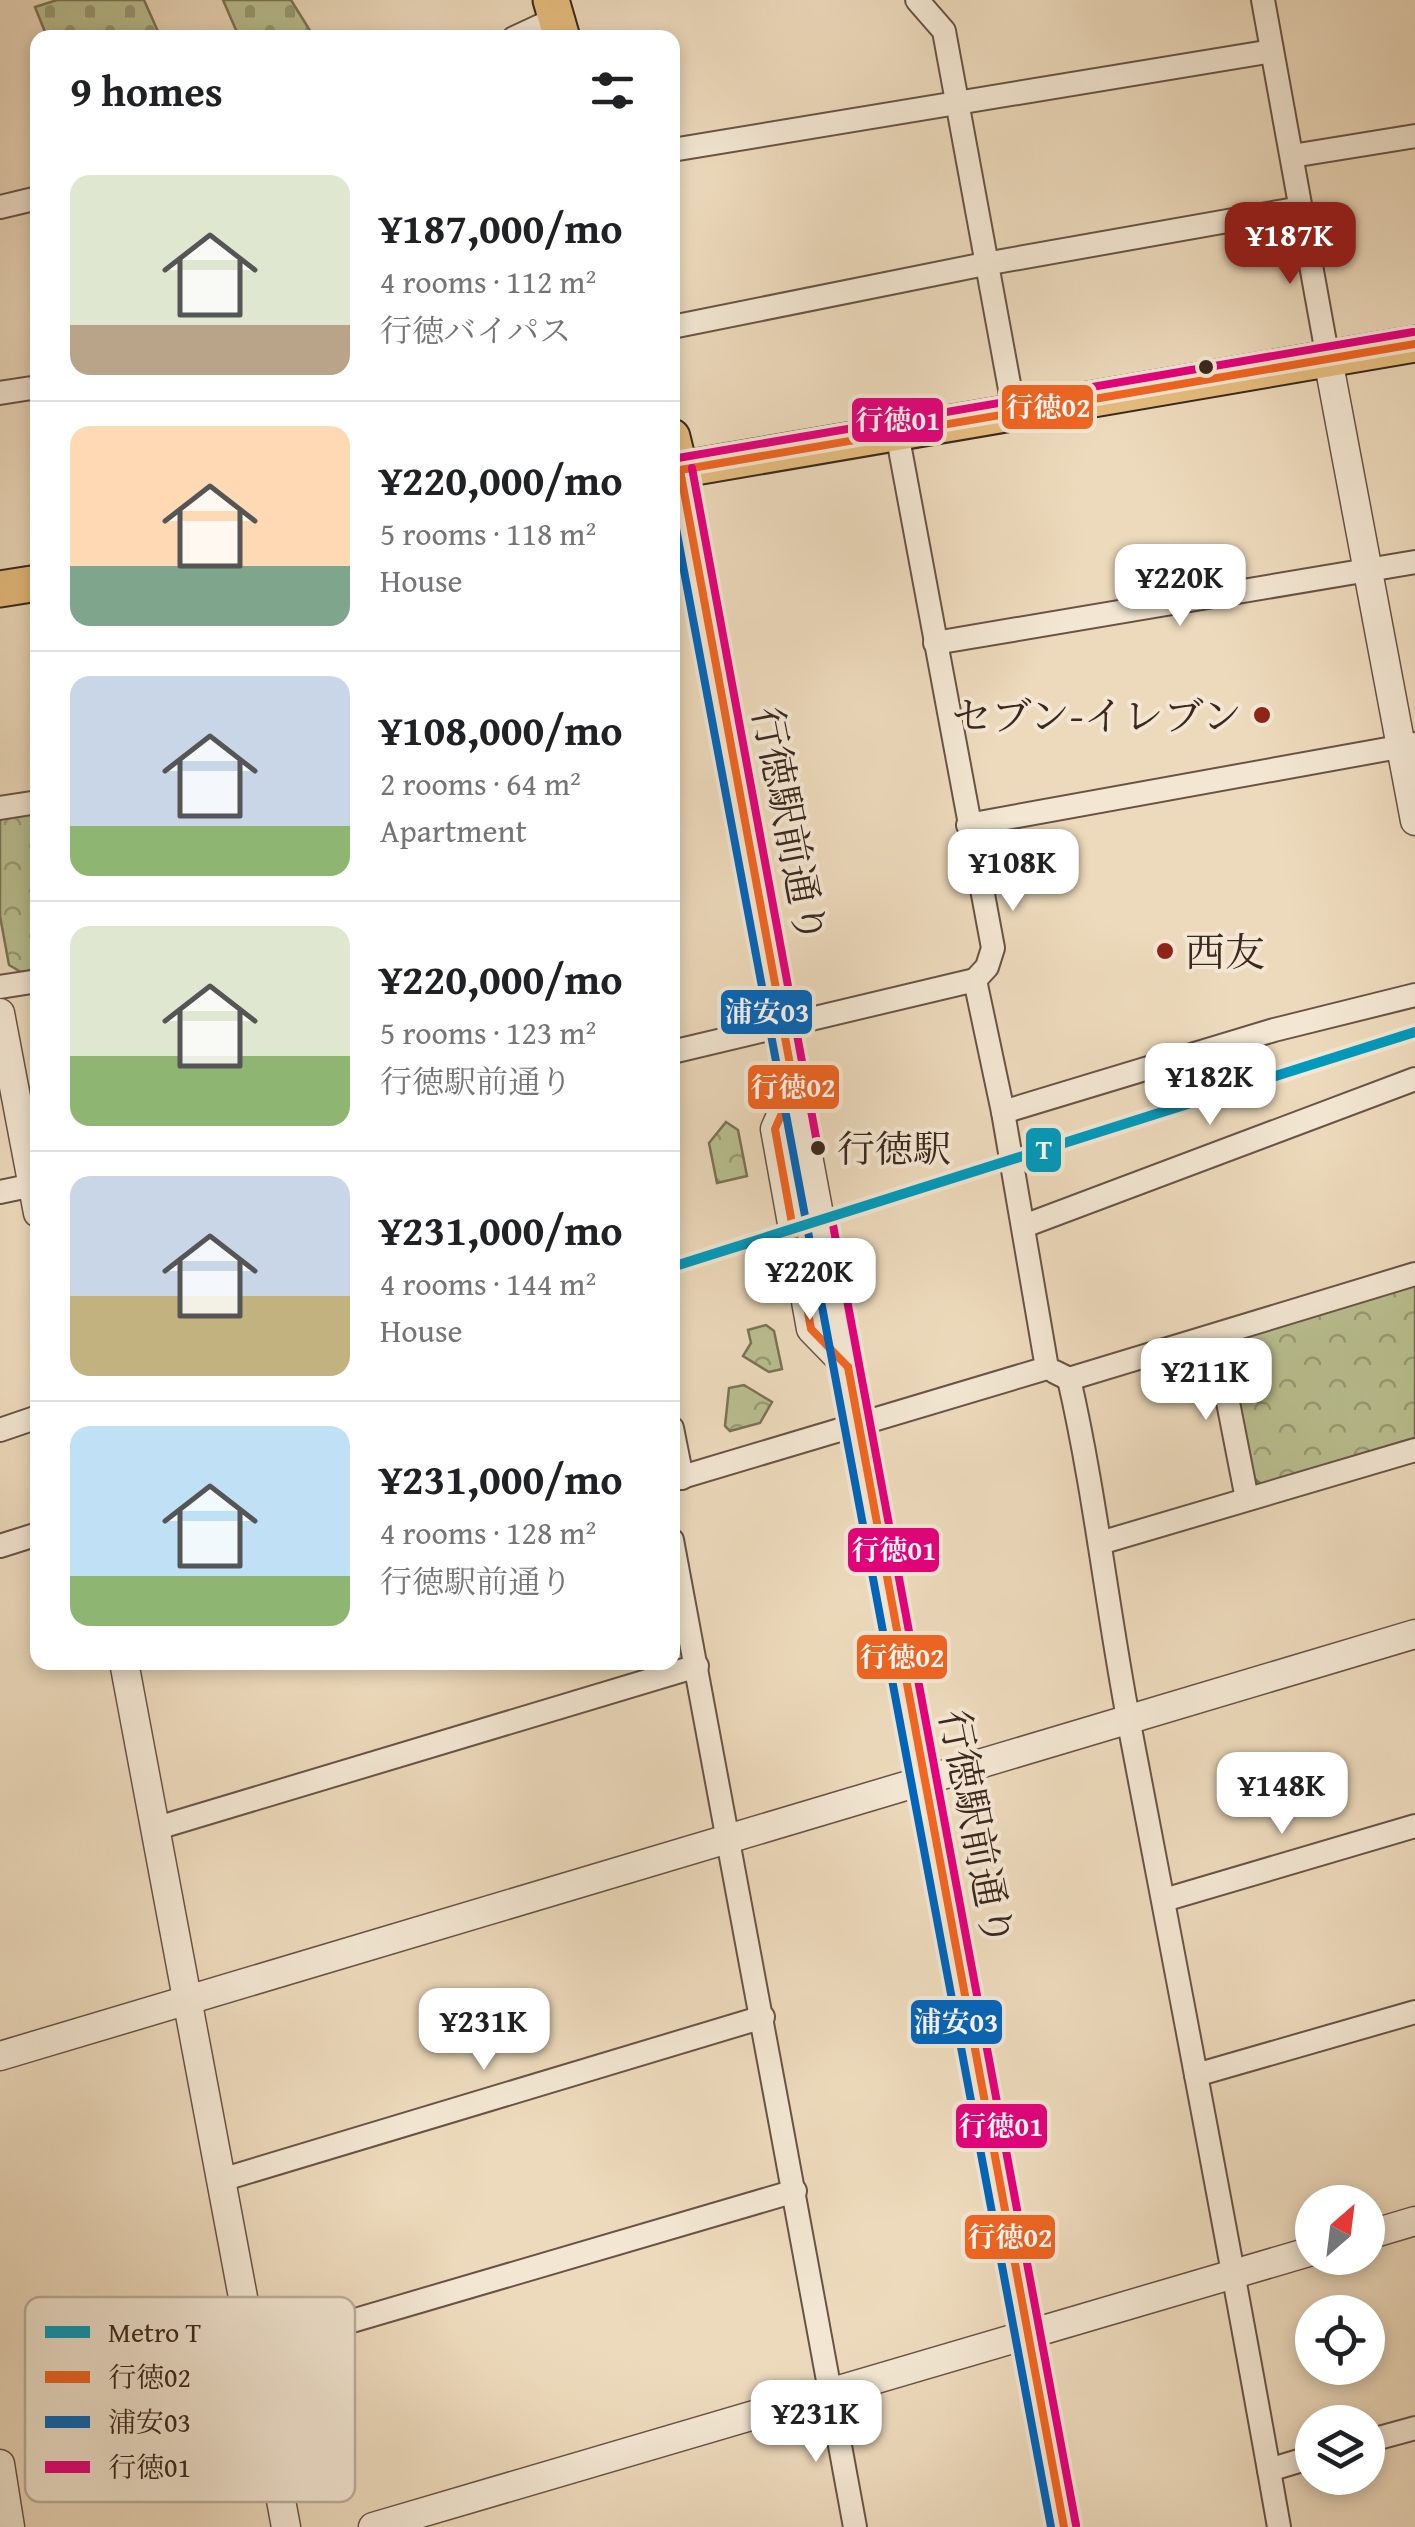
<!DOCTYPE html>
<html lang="en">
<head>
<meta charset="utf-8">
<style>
	body { margin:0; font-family:"Gentium Book Plus","Noto Serif JP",serif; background:#f6f6f6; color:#202124; height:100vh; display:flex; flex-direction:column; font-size:38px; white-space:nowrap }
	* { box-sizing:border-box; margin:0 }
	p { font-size:32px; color:#757577 }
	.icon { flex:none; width:55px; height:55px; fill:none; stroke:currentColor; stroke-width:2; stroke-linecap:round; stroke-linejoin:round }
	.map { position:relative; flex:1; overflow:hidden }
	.details { position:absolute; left:30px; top:30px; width:650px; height:1640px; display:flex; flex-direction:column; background:#fff; border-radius:20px; box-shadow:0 5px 15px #0003 }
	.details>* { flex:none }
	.needle { width:65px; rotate:28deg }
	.tools { position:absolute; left:1295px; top:2185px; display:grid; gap:20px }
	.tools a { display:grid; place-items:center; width:90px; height:90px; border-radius:50%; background:#fff; box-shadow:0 5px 15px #0003; font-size:50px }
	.price { position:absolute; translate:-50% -85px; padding:0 22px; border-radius:20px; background:#fff; color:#222; font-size:32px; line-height:65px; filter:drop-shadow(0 2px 5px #0008) }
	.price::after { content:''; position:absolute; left:50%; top:60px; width:30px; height:22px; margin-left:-15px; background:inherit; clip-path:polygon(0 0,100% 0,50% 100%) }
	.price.selected { background:#8f2418; color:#fff }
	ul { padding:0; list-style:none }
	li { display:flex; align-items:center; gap:30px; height:250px; padding:0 40px }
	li+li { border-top:2px solid #e0e0e0 }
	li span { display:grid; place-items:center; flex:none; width:280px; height:200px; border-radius:20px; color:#555 }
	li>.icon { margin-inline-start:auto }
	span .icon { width:120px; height:120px; fill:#fffc; stroke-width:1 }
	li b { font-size:42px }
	h2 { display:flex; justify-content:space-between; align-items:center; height:120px; padding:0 40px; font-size:42px }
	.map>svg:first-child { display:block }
</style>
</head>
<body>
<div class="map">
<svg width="1415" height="2527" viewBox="0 0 1415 2527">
	<defs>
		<pattern id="cemetery-stones" width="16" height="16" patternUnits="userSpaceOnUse" patternTransform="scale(2.5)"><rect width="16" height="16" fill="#b9bf90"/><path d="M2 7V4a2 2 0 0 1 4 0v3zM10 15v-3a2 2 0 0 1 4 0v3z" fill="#989b75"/></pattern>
		<pattern id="park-crowns" width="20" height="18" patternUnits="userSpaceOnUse" patternTransform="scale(2.5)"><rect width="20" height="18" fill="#b9bf90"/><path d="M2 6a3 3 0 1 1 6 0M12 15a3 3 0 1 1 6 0" fill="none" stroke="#989b75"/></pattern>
	</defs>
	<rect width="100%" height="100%" fill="#eddabc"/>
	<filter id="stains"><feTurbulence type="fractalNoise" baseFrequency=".002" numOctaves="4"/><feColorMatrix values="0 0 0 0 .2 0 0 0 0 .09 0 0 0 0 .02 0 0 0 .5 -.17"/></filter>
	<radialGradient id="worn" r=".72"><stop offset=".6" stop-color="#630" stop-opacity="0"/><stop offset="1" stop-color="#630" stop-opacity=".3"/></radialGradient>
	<g fill="url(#cemetery-stones)" stroke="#7a7457" stroke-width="2.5">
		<polygon points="57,0 144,0 160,36 47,37 35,7"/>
		<polygon points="223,0 291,0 314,37 239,37"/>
	</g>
	<g fill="url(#park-crowns)" stroke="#7a7457" stroke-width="2.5">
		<polygon points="37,812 37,969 21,972 9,965 0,916 0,819"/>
		<polygon points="726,1122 738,1130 747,1176 717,1183 709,1143"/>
		<polygon points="1415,1285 1415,1438 1261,1484 1250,1475 1227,1351 1233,1340"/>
		<polygon points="766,1325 774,1331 782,1369 769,1372 743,1356 751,1343 748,1330"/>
		<polygon points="744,1385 772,1402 760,1423 730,1431 725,1426 729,1388"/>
	</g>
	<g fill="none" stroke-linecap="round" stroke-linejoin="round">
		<defs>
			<g id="minor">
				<polyline points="917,0 944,31 1014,411"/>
				<polyline points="1263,0 1328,359"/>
				<polyline points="514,38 557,18"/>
				<polyline points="672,150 1272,51"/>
				<polyline points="1292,156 1415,136"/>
				<polyline points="0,207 38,198"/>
				<polyline points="672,327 985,264 1301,208"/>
				<polyline points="0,393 38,387"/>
				<polyline points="897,433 993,948 987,967 975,980"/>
				<polyline points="935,643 1415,562"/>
				<polyline points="0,808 38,802"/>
				<polyline points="968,825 1415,744"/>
				<polyline points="0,987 38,981"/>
				<polyline points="672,1052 975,980 1003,1112 1047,1368 672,1480"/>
				<polyline points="1003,1112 1274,1030 1415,995"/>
				<polyline points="0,1192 38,1184"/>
				<polyline points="1024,1226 1415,1079"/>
				<polyline points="1215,1336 1247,1499"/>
				<polyline points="1055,1372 1069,1379 1415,1274"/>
				<path d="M1069,1379C1095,1492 1107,1608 1129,1723C1180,1991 1232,2258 1279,2527"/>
				<polyline points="672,1428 682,1478"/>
				<polyline points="0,1430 38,1417"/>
				<path d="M672,1540C736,1869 793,2198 855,2527"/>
				<polyline points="1100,1543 1415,1450"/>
				<polyline points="0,1546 38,1534"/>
				<polyline points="154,1829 697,1666"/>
				<polyline points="1164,1900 1415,1826"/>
				<polyline points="1196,2075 1415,2012"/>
				<polyline points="221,2180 763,2017"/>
				<polyline points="253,2350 795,2191"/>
				<polyline points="1368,2441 1415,2428"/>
				<polyline points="1269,2470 1312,2457"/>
			</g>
			<g id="tertiary">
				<polyline points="1328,359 1415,821"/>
				<polyline points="680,470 1064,2527"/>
				<polyline points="0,1013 38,1213"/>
				<polyline points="794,1086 775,1129 811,1329 847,1366"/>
				<polyline points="124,1662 286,2527"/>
				<polyline points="0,2056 1415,1634"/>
				<polyline points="1368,2235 1415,2221"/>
				<polyline points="0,2464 10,2527"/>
				<polyline points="373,2527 1312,2251"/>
			</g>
			<g id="primary">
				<polyline points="551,0 562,38"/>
				<polyline points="672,437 680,470"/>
				<polyline points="672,471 1415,344"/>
				<polyline points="0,589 38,583"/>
			</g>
		</defs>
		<use href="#minor" stroke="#685446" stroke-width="26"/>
		<use href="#tertiary" stroke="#685446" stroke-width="31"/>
		<use href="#primary" stroke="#3b281e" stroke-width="39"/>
		<use href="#minor" stroke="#f3e7d3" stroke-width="22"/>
		<use href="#tertiary" stroke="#f3e7d3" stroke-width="28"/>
		<use href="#primary" stroke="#e6bd7e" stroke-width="35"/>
		<defs>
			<g id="bus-1">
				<polyline points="680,470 1415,344"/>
				<polyline points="680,470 794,1086"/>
				<polyline points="794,1086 775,1129 811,1329 848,1367"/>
				<polyline points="848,1367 1064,2527"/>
			</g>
			<polyline id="bus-2" points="672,507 1051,2527"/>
			<g id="bus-3">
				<polyline points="678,458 1413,332"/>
				<polyline points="692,468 818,1148"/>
				<polyline points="833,1225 1076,2525"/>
			</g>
		</defs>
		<use href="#bus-1" stroke="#f3e7d3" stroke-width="15"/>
		<use href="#bus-2" stroke="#f3e7d3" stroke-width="15"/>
		<use href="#bus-3" stroke="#f3e7d3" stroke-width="15"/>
		<use href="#bus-1" stroke="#f26522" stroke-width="8"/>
		<use href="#bus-2" stroke="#0065bd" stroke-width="8"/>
		<use href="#bus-3" stroke="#e5007d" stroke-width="8"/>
		<defs>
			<polyline id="metro-1" points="672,1267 1415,1032"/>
		</defs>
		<use href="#metro-1" stroke="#f3e7d3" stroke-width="18"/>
		<use href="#metro-1" stroke="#009bbf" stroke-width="10"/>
	</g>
	<g fill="#3b281e" stroke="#f3e7d3" stroke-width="4">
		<circle cx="1206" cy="367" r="9"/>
		<circle cx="818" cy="1148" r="9"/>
	</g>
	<g fill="#8f2418" stroke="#f3e7d3" stroke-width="4">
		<circle cx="1262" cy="715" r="10"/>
		<circle cx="1165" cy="951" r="10"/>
	</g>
	<g text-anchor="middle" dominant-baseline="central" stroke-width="8" stroke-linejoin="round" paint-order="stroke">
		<g font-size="38" fill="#3b281e" stroke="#f3e7d3" text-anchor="start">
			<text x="837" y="1148">行徳駅</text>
		</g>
		<g font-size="40" fill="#3b281e" stroke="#f3e7d3" text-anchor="end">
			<text x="1242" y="715">セブン-イレブン</text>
			<text x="1185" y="951" text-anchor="start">西友</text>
		</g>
		<g font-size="40" fill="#3b281e" stroke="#f3e7d3">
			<text transform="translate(790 825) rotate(79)">行徳駅前通り</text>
			<text transform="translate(977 1828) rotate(79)">行徳駅前通り</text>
		</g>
	</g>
	<rect x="25" y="2297" width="330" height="205" rx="15" fill="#f3e7d3" stroke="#bcae9d" stroke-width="2.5"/>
	<rect x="45" y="2326" width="45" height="12" fill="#009bbf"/>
	<rect x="45" y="2371" width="45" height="12" fill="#f26522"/>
	<rect x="45" y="2416" width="45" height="12" fill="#0065bd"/>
	<rect x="45" y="2461" width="45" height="12" fill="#e5007d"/>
	<g font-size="28" fill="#3b281e">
		<text x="108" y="2342">Metro T</text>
		<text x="108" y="2387">行徳02</text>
		<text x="108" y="2432">浦安03</text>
		<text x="108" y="2477">行徳01</text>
	</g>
	<g stroke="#f3e7d3" stroke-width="4">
		<rect x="1000" y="383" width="95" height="48" rx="10" fill="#f26522"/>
		<rect x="850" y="396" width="95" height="48" rx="10" fill="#e5007d"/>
		<rect x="719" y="988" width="95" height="48" rx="10" fill="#0065bd"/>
		<rect x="746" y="1063" width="95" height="48" rx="10" fill="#f26522"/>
		<rect x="1024" y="1126" width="39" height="48" rx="10" fill="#009bbf"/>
		<rect x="846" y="1526" width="95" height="48" rx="10" fill="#e5007d"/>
		<rect x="855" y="1633" width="94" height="48" rx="10" fill="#f26522"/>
		<rect x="909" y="1998" width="95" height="48" rx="10" fill="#0065bd"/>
		<rect x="954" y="2102" width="95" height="48" rx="10" fill="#e5007d"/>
		<rect x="963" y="2213" width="94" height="48" rx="10" fill="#f26522"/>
	</g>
	<g font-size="28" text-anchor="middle" font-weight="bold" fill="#fff">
		<text x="1048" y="417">行徳02</text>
		<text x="898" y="430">行徳01</text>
		<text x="767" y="1022">浦安03</text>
		<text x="793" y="1097">行徳02</text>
		<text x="1044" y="1159">T</text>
		<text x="894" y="1560">行徳01</text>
		<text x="902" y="1667">行徳02</text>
		<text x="956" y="2032">浦安03</text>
		<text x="1001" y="2136">行徳01</text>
		<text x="1010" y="2247">行徳02</text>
	</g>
	<rect width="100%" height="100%" filter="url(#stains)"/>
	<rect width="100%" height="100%" fill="url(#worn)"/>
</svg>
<div class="tools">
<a><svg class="needle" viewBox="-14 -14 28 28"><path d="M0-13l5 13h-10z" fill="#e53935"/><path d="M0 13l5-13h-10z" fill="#757577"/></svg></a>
<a><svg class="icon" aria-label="locate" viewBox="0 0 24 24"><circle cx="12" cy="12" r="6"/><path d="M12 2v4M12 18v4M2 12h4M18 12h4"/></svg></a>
<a><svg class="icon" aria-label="layers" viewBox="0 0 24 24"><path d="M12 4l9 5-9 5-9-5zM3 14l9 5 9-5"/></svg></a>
</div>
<b class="price selected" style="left:1290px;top:287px">¥187K</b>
<b class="price" style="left:1180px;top:629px">¥220K</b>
<b class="price" style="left:1013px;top:914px">¥108K</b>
<b class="price" style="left:1210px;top:1128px">¥182K</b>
<b class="price" style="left:810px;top:1323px">¥220K</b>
<b class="price" style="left:1206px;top:1423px">¥211K</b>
<b class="price" style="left:1282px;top:1837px">¥148K</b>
<b class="price" style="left:484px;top:2073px">¥231K</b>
<b class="price" style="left:816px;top:2465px">¥231K</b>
<section class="details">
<h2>9 homes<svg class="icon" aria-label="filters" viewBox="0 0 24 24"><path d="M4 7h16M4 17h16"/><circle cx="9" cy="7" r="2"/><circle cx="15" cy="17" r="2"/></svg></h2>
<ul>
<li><span style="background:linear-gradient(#dfe7d0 75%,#b9a48a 0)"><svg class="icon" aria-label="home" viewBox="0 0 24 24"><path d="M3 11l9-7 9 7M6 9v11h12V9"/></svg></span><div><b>¥187,000/mo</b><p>4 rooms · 112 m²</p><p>行徳バイパス</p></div></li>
<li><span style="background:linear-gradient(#ffd9b3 70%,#7fa58c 0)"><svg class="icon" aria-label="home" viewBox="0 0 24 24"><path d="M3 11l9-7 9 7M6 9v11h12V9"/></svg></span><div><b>¥220,000/mo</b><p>5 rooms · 118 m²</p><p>House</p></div></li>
<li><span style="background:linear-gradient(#c9d6e8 75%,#8fb573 0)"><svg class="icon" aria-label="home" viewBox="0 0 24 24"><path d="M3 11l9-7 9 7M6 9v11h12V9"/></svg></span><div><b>¥108,000/mo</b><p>2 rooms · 64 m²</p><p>Apartment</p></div></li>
<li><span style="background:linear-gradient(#dfe7d0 65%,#8fb573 0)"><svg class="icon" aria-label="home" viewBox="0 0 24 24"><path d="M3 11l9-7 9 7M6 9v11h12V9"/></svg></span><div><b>¥220,000/mo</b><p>5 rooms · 123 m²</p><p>行徳駅前通り</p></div></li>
<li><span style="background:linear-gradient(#c9d6e8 60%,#c2b280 0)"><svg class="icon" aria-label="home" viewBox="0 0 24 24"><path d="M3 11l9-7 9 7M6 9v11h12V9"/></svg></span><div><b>¥231,000/mo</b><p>4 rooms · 144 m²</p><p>House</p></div></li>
<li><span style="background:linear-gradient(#bfe0f5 75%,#8fb573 0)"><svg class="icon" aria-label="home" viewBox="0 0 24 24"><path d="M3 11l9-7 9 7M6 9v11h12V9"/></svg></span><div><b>¥231,000/mo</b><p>4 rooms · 128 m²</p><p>行徳駅前通り</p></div></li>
</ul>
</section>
</div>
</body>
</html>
